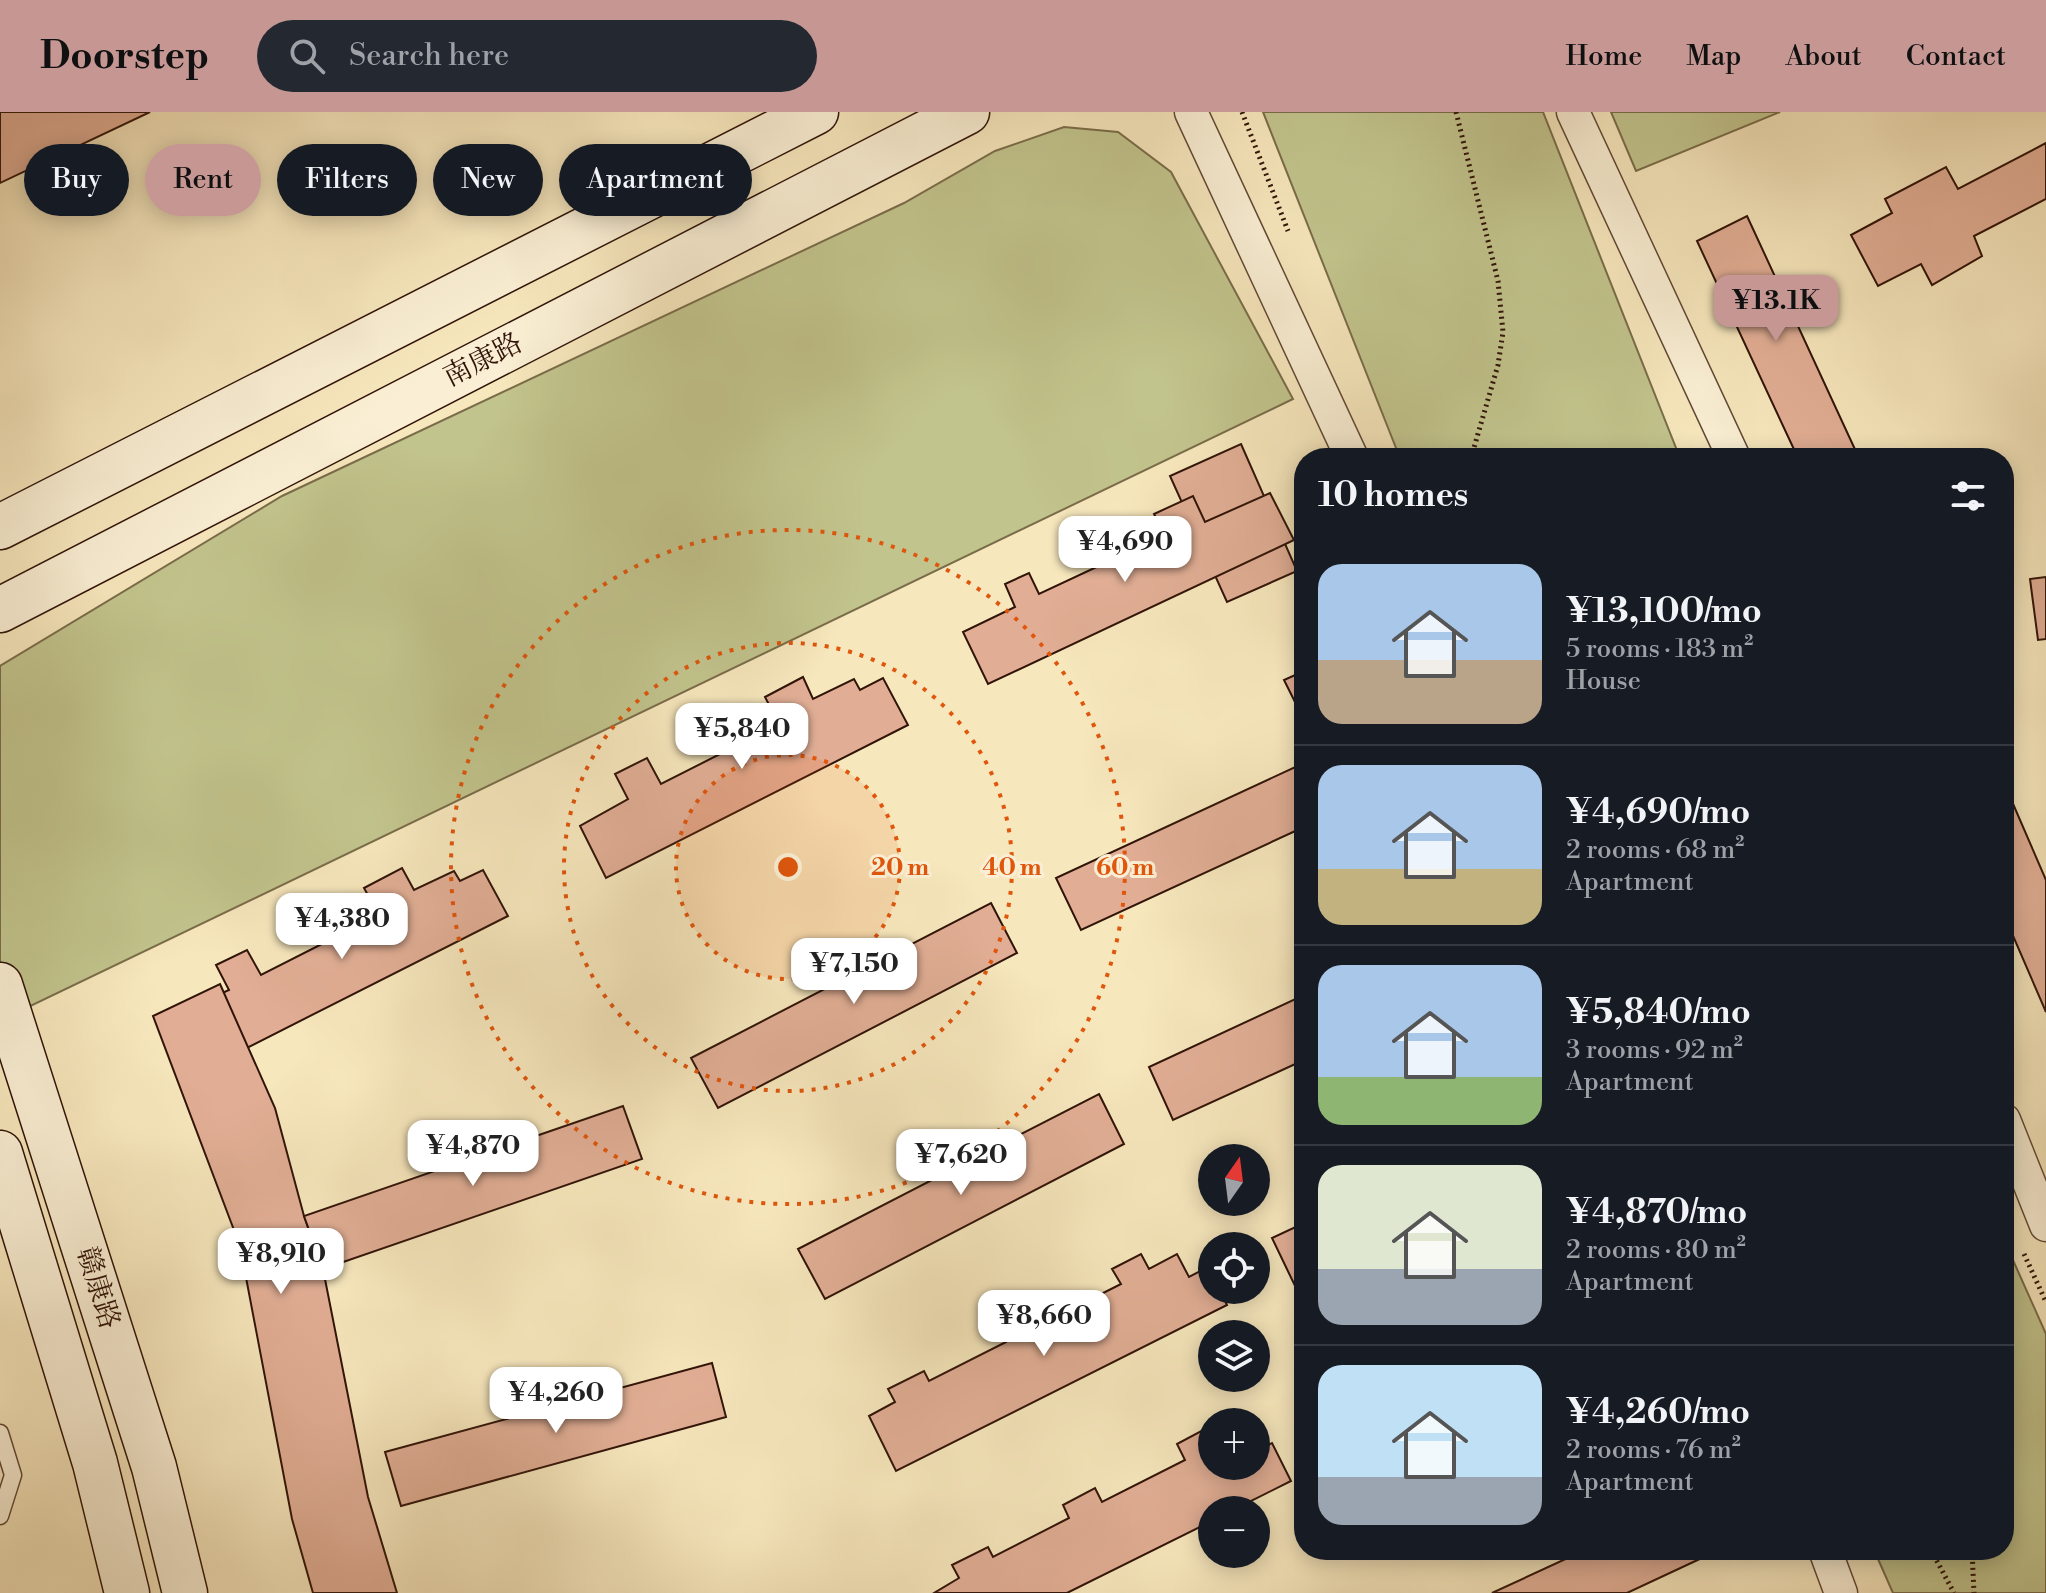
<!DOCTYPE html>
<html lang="en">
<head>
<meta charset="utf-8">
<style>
	body { margin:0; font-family:"Libre Bodoni","Noto Serif SC",serif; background:#242831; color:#f1f3f6; height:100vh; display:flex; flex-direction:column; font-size:30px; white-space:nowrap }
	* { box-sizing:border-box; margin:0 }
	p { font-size:26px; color:#9ea1a6 }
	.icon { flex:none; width:44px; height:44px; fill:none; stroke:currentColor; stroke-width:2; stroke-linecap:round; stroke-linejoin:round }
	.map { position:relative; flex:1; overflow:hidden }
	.drawer { position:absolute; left:1294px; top:336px; width:720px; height:1112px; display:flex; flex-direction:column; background:#171b24; border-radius:32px; box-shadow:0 4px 20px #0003 }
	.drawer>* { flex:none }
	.top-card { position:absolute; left:24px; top:32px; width:760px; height:72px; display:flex; gap:16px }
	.needle { width:52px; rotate:14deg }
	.fabs { position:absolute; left:1198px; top:1032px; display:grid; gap:16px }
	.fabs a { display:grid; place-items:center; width:72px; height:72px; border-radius:50%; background:#171b24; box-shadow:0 4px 20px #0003; font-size:40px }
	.price { position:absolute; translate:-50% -68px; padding:0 18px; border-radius:16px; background:#fff; color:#222; font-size:26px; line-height:52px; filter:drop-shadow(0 2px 4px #0008) }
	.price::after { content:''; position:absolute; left:50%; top:48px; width:24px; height:18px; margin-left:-12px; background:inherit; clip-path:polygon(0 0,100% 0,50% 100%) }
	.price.on { background:#c59692; color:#111 }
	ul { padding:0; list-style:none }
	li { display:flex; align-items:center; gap:24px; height:200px; padding:0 24px }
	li+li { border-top:2px solid #363941 }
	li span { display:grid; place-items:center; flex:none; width:224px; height:160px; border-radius:24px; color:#555 }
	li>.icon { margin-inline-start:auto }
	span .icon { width:96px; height:96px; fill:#fffc; stroke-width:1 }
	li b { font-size:34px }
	h2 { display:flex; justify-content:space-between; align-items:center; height:96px; padding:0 24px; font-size:34px }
	.chip { padding:0 28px; border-radius:36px; background:#171b24; box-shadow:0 4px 20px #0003; font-size:28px; line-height:72px }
	.chip.on { background:#c59692; color:#111 }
	header { display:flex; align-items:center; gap:48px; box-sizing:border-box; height:112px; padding:0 40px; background:#c59692; color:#111 }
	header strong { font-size:38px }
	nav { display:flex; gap:44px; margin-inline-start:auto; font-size:28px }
	.search { width:560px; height:72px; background:#242831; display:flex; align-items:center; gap:20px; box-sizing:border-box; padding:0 28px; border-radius:44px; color:#9ea1a6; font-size:30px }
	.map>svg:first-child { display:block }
</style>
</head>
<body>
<header>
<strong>Doorstep</strong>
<div class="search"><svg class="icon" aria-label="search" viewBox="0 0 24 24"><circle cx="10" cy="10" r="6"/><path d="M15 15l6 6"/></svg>Search here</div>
<nav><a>Home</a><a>Map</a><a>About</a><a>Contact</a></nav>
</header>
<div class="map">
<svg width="2046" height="1481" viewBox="0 0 2046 1481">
	<rect width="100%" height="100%" fill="#f7e7bd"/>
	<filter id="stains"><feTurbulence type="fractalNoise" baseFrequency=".0025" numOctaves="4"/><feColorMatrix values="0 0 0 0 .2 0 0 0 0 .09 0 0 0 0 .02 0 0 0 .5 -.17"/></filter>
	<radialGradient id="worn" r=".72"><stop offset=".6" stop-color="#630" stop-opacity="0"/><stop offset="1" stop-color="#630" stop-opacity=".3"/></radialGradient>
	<g fill="#c2c48d" stroke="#7a6c4a" stroke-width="2">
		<polygon points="1263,0 1543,0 1680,346 1400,346"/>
		<polygon points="1611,0 1780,0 1636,59"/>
		<polygon points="1064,15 1118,20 1171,60 1293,287 18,900 0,864 0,554 282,384 904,91 995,39"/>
		<polygon points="2004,1128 2046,1222 2046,1481 1893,1481 1874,1438 2004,1438"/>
	</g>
	<g fill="#e1ae95" stroke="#311408" stroke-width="2">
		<polygon points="0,0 150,0 0,71"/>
		<polygon points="2046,31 2046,87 1974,124 1982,144 1932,173 1921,152 1878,174 1851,123 1892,101 1885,87 1946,55 1958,77"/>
		<polygon points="1747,104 1859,346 1798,346 1697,129"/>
		<polygon points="1241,332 1297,459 1227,490 1170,364"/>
		<polygon points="1270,381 1294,428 988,572 963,520 1015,495 1005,472 1029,461 1039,482 1165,423 1154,402 1193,384 1205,410"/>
		<polygon points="2046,465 2046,527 2038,528 2030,467"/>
		<polygon points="1304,559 1304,608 1284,568"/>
		<polygon points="803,565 813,587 854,567 860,578 883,566 908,613 606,766 580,714 628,687 615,662 647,646 661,672 779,612 765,585"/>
		<polygon points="1304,651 1304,715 1081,818 1056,766"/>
		<polygon points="2004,671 2046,768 2046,900 2004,803"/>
		<polygon points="402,756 414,778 454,759 460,769 483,758 508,804 207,956 182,899 229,878 216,853 247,838 261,863 379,803 364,776"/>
		<polygon points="991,791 1017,841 718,996 691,946"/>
		<polygon points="220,872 275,996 304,1104 323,1157 368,1385 397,1481 313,1481 292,1407 240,1134 153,904"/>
		<polygon points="1304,883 1304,948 1173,1008 1149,955"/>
		<polygon points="1099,982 1124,1032 825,1187 798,1137"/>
		<polygon points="623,994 642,1047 323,1157 304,1104"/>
		<polygon points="1304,1111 1304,1175 1297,1178 1272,1126"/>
		<polygon points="1141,1142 1149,1157 1177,1142 1189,1165 1208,1155 1212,1163 1212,1178 1220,1178 1227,1193 896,1359 869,1304 895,1290 888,1277 924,1259 929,1269 1006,1230 999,1217 1031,1200 1038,1214 1121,1172 1112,1157"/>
		<polygon points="712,1251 726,1305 401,1394 385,1340"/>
		<polygon points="1205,1317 1212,1330 1212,1354 1256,1354 1256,1339 1272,1331 1291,1369 1233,1398 1212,1398 1212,1409 1067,1481 934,1481 959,1466 952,1453 988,1435 993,1445 1069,1406 1063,1393 1095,1376 1102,1390 1185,1348 1177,1332"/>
		<polygon points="1585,1438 1719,1438 1627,1481 1492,1481"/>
	</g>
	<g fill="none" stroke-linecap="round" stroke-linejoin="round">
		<defs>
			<polyline id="service" points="0,1321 13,1363 0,1404"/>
			<g id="minor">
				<polyline points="1191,0 1352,346"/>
				<polyline points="1573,0 1734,346"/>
				<polyline points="2004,1008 2046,1113"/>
				<polyline points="1825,1438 1841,1481"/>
			</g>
			<g id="secondary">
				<polyline points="0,415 816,0"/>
				<polyline points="0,498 967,0"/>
				<polyline points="0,873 154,1355 185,1481"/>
				<polyline points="0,1041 95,1351 127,1481"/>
			</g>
		</defs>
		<use href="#service" stroke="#624935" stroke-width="19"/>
		<use href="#minor" stroke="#624935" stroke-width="35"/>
		<use href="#secondary" stroke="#311408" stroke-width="47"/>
		<g stroke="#311408" stroke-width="5" stroke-dasharray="2 4" stroke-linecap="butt">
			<polyline points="1242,0 1288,119"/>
			<polyline points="1456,0 1498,169 1503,220 1498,253 1471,346"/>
			<polyline points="2024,1142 2046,1190"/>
			<polyline points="1931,1438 1954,1481"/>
			<polyline points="1972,1438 1974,1481"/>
		</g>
		<use href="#service" stroke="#faefd4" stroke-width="16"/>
		<use href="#minor" stroke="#faefd4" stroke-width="32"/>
		<use href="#secondary" stroke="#faefd4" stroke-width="44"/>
	</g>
	<circle cx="788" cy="755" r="112" fill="#df560c" fill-opacity=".12"/>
	<g fill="none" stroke="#df560c" stroke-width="4" stroke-dasharray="4 8">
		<circle cx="788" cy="755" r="112"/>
		<circle cx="788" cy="755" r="224"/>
		<circle cx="788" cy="755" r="337"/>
	</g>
	<g text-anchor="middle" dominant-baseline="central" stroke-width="6" stroke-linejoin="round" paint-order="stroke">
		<g font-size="28" fill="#311408" stroke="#faefd4">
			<text transform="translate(483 248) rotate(-27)">南康路</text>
			<text transform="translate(98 1176) rotate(73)">赣康路</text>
		</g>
	</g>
	<circle cx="788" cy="755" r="12" fill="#df560c" stroke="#faefd4" stroke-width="4"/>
	<g font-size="24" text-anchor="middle" font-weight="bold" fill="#df560c" stroke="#faefd4" stroke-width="6" stroke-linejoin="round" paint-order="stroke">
		<text x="900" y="763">20 m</text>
		<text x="1012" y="763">40 m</text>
		<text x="1125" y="763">60 m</text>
	</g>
	<rect width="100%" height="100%" filter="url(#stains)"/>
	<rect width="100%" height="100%" fill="url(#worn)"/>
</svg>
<div class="fabs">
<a><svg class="needle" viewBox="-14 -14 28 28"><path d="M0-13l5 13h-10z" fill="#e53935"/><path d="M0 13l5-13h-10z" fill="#9ea1a6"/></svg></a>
<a><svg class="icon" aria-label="locate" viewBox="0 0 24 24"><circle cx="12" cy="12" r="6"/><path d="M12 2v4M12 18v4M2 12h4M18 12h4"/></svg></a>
<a><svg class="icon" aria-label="layers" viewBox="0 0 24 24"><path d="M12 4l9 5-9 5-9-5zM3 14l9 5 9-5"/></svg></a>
<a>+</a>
<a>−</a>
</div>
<b class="price on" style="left:1776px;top:231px">¥13.1K</b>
<b class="price" style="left:1125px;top:472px">¥4,690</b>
<b class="price" style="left:742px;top:659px">¥5,840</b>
<b class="price" style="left:342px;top:849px">¥4,380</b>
<b class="price" style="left:854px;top:894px">¥7,150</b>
<b class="price" style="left:473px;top:1076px">¥4,870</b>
<b class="price" style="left:961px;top:1085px">¥7,620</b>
<b class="price" style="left:281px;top:1184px">¥8,910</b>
<b class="price" style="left:1044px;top:1246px">¥8,660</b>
<b class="price" style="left:556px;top:1323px">¥4,260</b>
<div class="top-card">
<a class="chip">Buy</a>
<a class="chip on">Rent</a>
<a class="chip">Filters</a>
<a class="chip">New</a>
<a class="chip">Apartment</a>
</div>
<section class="drawer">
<h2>10 homes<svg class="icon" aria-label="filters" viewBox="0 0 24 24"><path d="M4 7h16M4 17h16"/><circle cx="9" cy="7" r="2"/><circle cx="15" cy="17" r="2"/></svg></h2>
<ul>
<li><span style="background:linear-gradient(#a9c7e8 60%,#b9a48a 0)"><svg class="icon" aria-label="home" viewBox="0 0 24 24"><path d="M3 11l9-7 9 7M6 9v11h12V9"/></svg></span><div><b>¥13,100/mo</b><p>5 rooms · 183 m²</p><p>House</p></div></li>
<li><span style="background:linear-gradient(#a9c7e8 65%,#c2b280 0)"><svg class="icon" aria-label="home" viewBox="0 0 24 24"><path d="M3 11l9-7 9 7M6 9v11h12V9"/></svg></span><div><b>¥4,690/mo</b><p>2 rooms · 68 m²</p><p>Apartment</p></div></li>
<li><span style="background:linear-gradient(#a9c7e8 70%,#8fb573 0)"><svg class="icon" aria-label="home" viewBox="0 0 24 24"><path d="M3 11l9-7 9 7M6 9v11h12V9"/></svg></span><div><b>¥5,840/mo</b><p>3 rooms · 92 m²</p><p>Apartment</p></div></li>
<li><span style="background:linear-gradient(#dfe7d0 65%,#9aa5b1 0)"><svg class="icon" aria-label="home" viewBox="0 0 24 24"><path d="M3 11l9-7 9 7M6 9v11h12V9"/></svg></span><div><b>¥4,870/mo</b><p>2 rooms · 80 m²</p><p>Apartment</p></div></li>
<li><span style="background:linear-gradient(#bfe0f5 70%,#9aa5b1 0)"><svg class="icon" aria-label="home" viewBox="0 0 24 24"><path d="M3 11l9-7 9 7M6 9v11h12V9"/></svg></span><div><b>¥4,260/mo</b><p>2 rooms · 76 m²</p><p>Apartment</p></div></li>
</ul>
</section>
</div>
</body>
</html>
